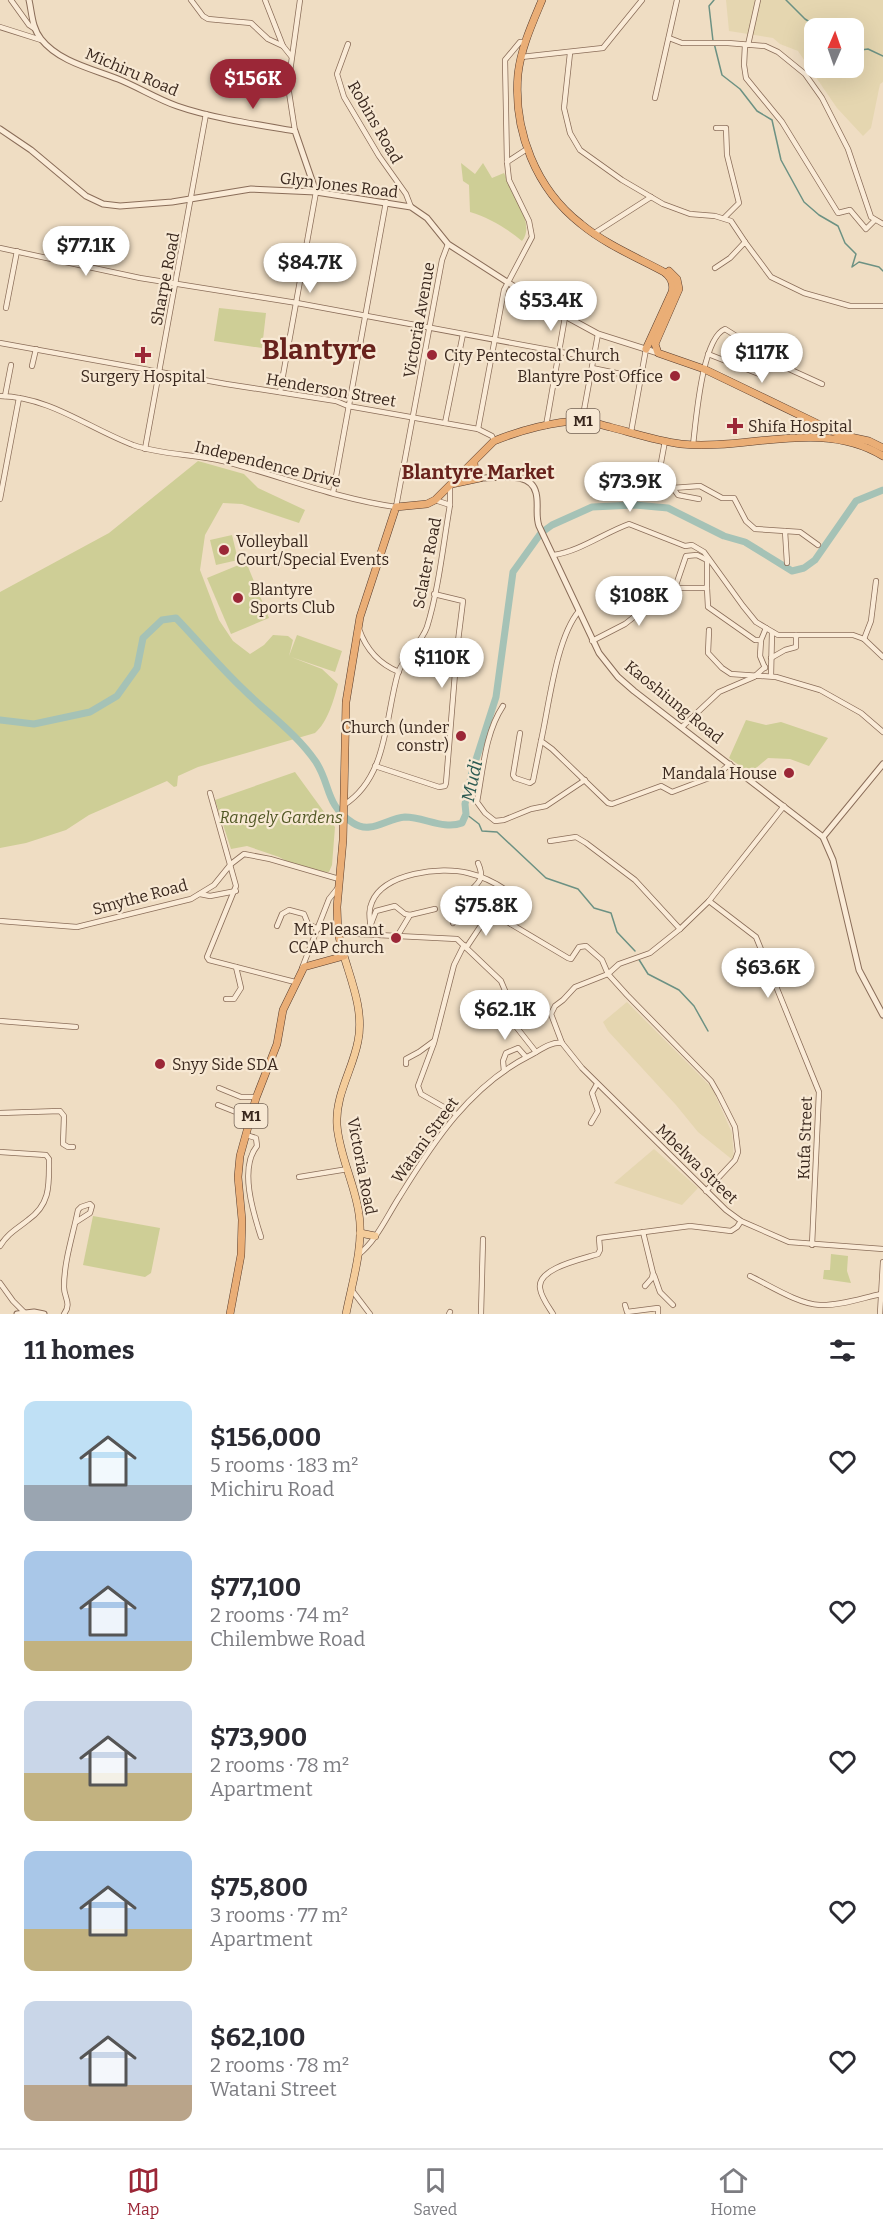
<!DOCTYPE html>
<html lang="en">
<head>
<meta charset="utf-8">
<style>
	body { margin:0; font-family:Bitter,serif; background:#f7f7f7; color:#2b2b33; height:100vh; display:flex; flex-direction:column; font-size:22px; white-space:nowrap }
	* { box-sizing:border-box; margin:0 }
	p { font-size:20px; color:#7c7c81 }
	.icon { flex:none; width:33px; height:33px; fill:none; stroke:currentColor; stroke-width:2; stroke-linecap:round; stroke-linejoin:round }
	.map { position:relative; height:1314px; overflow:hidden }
	.panel { display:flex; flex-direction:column; background:#fff; flex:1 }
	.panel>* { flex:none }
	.needle { width:39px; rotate:2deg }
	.buttons { position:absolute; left:804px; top:18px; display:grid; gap:12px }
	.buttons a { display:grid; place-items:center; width:60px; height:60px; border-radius:12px; background:#fff; box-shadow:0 6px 24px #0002; font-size:30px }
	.price { position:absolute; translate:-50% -51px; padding:0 14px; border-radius:21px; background:#fff; color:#222; font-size:20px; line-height:39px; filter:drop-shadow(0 2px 3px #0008) }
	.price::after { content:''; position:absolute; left:50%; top:36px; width:18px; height:14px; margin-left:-9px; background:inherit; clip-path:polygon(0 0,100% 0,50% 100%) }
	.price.active { background:#9b2737; color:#fff }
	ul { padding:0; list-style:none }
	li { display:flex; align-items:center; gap:18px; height:150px; padding:0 24px }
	li span { display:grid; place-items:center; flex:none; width:168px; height:120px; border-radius:12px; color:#555 }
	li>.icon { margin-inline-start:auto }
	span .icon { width:72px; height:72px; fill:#fffc; stroke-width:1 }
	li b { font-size:26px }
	h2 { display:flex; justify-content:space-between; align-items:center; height:72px; padding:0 24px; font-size:26px }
	.tab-bar { display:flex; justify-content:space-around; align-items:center; height:84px; border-top:2px solid #e1e1e2; background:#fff; font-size:16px; color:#7c7c81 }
	.tab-bar a { display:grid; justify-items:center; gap:3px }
	.tab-bar .active { color:#9b2737 }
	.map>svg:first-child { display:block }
</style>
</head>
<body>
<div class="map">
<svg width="883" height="1314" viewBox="0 0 883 1314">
	<rect width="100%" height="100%" fill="#efddc3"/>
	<g fill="#e5d6b0" fill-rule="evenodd">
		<path d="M726,0H883V82L880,84L871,128L863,136L837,108L798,51L780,44L773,38L729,31ZM814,28H854V68H814Z"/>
		<polygon points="627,1002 712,1088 732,1133 734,1161 698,1132 676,1105 608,1031 603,1022"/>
		<polygon points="654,1149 698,1188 682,1205 614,1183"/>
	</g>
	<g fill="#cece96">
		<path d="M461,163L475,174L483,163L492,178L504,173C512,191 536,225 522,241C506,228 490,218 470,212L469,185L463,181Z"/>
		<polygon points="219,308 266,313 262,348 214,341"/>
		<path d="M198,461L244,474L258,488L305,510L299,523L242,504L223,503L205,535L200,570L219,620L233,641L250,654L264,645L273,635L288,636L293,640L289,656L297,635L342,651L335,672L291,657L322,669L338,684C334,699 328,722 315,733L198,767L178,776L177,786L174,787L167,781L89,815L66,830L26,843L0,848V592L109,533Z"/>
		<polygon points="232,535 238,560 216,565 210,540"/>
		<polygon points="246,562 269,618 231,634 207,578"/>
		<polygon points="746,720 766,725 781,722 828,738 809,766 790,759 768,758 750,773 729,758"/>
		<polygon points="295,772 335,827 332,865 329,872 304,871 279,857 247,846 231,849 215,800"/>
		<polygon points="93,1216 160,1228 151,1273 145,1277 83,1265"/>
		<polygon points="831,1254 848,1256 847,1271 851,1283 823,1279 824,1270 830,1270"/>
	</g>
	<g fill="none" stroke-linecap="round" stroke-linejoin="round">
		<g stroke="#6c9183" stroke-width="1.5">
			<polyline points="786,0 805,19 819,28"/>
			<polyline points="713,41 709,6 714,0"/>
			<polyline points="714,43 722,75 740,89 757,111 772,120 781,160 804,202 819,215 838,226 845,243 856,254 852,267 859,262 879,267 883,271"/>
			<polyline points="854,51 868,49 883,56"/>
			<polyline points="466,814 479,824 482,831 497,832 546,878 578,889 594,908 611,913 617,932 635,951"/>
			<polyline points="638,958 648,974 679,990 694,1006 708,1031"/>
		</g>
		<path stroke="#a5c2b6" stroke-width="7" d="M0,720L34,724L90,712L117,696L137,668L143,638L162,620L176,618C198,641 219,666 242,688C267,713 296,733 316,762C331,785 325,805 353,823C371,835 387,818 405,817C424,817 444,830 462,823L466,814L465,804L472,772L496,697L513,572L541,533L552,525L592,507L635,505L668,508L724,536L745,542L792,571L804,568L815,560L856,501L883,490"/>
		<defs>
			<g id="minor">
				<polyline points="11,0 29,25 35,29"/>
				<polyline points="191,0 203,16 208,19 251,23 268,39 283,46 291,56"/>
				<polyline points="265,0 283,46"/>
				<polyline points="0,27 41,40"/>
				<polyline points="669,38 682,43 728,43 765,46 778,52 805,74 822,98 848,149 871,217 883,224"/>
				<polyline points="348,44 337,74 344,97 379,156 406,194 411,207"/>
				<polyline points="745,45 744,65 746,78 782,122 838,213 850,210 866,229 874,221"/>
				<polyline points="748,45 758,0"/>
				<polyline points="570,53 564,108 570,133 580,150 622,180 663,204 690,214 715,216 731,221 745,242"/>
				<polyline points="521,57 603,48 642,0"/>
				<polyline points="655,98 677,0"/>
				<polyline points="716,128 726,128 727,155 739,203 724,218"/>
				<polyline points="295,131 288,86 300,0"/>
				<polyline points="507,162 527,149"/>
				<polyline points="593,234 651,197"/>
				<polyline points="0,248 140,278 297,303 593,358"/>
				<polyline points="715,268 730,258 745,242 771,277 804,293 850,306 883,306"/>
				<polyline points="6,308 17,251"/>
				<polyline points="0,343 226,384 336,401 348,406 478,429 492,436 494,441"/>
				<polyline points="708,354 759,374 778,364 822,384"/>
				<polyline points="32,366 36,349"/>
				<polyline points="592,368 640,378"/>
				<polyline points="280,392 316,192"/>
				<path d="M0,396C50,397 88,428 133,445C162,455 193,454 223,461C281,476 337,499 396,507L442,260L448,244"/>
				<polyline points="5,396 11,365"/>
				<polyline points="582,421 598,334"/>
				<polyline points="445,423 463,334"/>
				<polyline points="546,426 565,317"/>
				<polyline points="478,429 504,290 532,237 529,221 509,180 507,162 505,60 520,42 525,42"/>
				<polyline points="631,432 646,349"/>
				<polyline points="665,441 660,468 657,472 665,477 678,495 699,499"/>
				<path d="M693,445C696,421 702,338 725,329L760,351"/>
				<polyline points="145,449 206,114"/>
				<polyline points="672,488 700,486 722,498 734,498 746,521 755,529 800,532 818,545"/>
				<polyline points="333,493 386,202"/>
				<polyline points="0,499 19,398"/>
				<polyline points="435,500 450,505"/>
				<polyline points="785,531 787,563"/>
				<path d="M554,555C580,551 604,533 629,524L685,546L692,545L704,552L743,606L756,622L766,628"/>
				<polyline points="707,588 708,607 755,640 761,640 766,628 778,635 853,635 864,639 883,657"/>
				<path d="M579,611C556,638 549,706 541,741L552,749L608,803L612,804L661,786L672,792L717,775L730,764"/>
				<path d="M359,629C366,649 379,664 399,672"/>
				<polyline points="709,630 708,653 722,668 731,674 776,677 820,690 861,713 883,732"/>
				<polyline points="864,639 871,621 876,581"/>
				<polyline points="761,640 760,656 765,668"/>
				<polyline points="592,641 625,624 639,613 655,608 665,596 675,588 686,556 697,555 707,560 707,588 675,588"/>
				<polyline points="771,658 785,650 796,647 796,635"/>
				<polyline points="771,676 772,632"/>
				<path d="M503,706C485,733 483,770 477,802L485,813L495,821L504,820L531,809L546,806L585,780"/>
				<polyline points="682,727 719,692 754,677 765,667"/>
				<polyline points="520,733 513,775 515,778 530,783 533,781 541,741"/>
				<polyline points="375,766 439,787 445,786 446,783 457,649 463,601 434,594"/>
				<polyline points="210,793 236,886 207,957 209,960 295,982"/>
				<path d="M344,805C388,777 385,717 398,673C404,656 421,644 427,627C439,588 443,545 450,505V486"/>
				<polyline points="784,806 709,901 756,937 819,1092 812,1245"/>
				<polyline points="550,841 576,837 586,843 635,880 680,929"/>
				<path d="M471,890C481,881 484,877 478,863"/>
				<polyline points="200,894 210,896 236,891"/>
				<polyline points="709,901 680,929 650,953 619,964 608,974 575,987 563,1000 555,1006 551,1014 562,1043 582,1068 726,1210 741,1221 789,1242 883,1249"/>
				<polyline points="515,913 495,902 497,898 486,893 479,905 568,958 571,959 579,947 586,946 602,960 608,974 627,995 711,1081 719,1095 735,1127 738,1152 735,1160 706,1191"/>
				<polyline points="0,921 77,927 191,899 214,885 231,864 244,854 270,859 339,879"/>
				<polyline points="453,923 462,915 465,907 479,905"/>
				<polyline points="371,924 376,911 395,906 405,914 410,915"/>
				<polyline points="277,926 282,914 289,910 304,914 308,924 318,929"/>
				<polyline points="338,933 457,939 501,981 509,1000 510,1019 536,1052"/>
				<path d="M371,934C371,922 367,913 372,902C384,873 441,866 468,873C481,876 494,882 506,890C511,893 516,896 518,902L511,924"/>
				<polyline points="398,935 410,915 435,909"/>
				<polyline points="466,948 490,912"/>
				<polyline points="302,968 329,899 337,889"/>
				<polyline points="226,999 234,999 241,988 236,967"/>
				<polyline points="0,1021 76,1027"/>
				<polyline points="406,1064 406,1059 419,1052 434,1041"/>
				<polyline points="504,1071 503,1061 506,1053 518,1048 526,1057"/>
				<polyline points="219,1088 241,1097 256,1097"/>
				<polyline points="218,1105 251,1118"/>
				<polyline points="0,1113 60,1111 64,1116 63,1144 68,1147 73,1147"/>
				<polyline points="456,1114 421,1094 418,1086 434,1043 454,965 464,945"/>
				<polyline points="591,1123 598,1111 592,1093 597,1084"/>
				<path d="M246,1135L256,1138L257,1146C239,1168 253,1212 261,1237"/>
				<path d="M0,1152L46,1155L49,1159C49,1184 51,1204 28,1220C17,1229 8,1233 0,1246"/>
				<polyline points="299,1177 348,1169"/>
				<polyline points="643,1232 653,1273 652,1278 645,1286"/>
				<path d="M358,1255C377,1240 387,1216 400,1196C434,1141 470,1086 529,1056C539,1051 551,1041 562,1043"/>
				<polyline points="654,1275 660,1292 673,1305"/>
				<path d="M750,1276C769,1285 798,1304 820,1305C840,1306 862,1298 881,1294"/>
				<polyline points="0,1283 13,1301 24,1312"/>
				<polyline points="351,1289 370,1314"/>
				<polyline points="625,1305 627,1312 658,1308 658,1314"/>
				<path d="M64,1314C72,1303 64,1298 64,1287C64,1261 73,1235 78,1210L81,1207L90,1204L92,1206L90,1213L76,1222"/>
				<polyline points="449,1314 450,1312"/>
				<polyline points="481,1314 483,1239"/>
				<path d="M553,1314C548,1306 541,1297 540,1288C537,1268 583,1259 598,1254L600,1250L599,1238L690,1226L731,1231L737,1227L741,1221"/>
				<polyline points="880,1314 883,1262"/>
			</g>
			<g id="tertiary">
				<path d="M29,0C32,13 32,28 41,39C59,62 93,69 118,79C138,87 157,99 177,106C211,118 259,125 295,131L316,192"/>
				<polyline points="0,129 31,150 86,196 103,204 120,206 172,202 251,189 316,192 411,207 427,218 448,244 532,298 598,334 658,353"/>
				<path d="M462,474C469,475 475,477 481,478C498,479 531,470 536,493C539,504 535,515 539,526L599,653L618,677L634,691L823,837L833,860L859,970L883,1015"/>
				<polyline points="823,837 883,764"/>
				<polyline points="17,1314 34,1312 44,1314"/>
			</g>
			<g id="primary">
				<path d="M344,956C352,983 364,1012 358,1041C353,1069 335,1095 337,1125C339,1155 355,1184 359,1214C364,1246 352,1283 346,1314"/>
				<polyline points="360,1233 375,1236"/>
			</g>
			<g id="trunk">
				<path d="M542,0C532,24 521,48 518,74C513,131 536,189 581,224C605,244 636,257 664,272C671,277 674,284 672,292L646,349"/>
				<polyline points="669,271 677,279 679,289 655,344 658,353 704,369 841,435 869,441 883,448"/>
				<polyline points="452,484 480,478 475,472 474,463"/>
				<path d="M230,1314L241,1255L242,1220L238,1177L240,1156L256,1098L277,1044L283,1010L304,967L344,956L338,933L337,907L343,840L346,702L360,617L396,507L427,504L435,500L494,441C518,431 557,420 583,421C592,421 601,425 610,427C633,433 657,441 681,444C747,451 821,418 883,456"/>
			</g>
		</defs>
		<use href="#minor" stroke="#8a6d59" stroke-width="6"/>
		<use href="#tertiary" stroke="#8a6d59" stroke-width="7"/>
		<use href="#primary" stroke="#583c2d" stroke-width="8"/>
		<use href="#trunk" stroke="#583c2d" stroke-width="8"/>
		<use href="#minor" stroke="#faebd7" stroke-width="4.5"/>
		<use href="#tertiary" stroke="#faebd7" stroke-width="5"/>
		<use href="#primary" stroke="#f4cc9a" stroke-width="7"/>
		<use href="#trunk" stroke="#eaae76" stroke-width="7"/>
	</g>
	<g fill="#9b2737" stroke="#f7e8d3" stroke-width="2">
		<path d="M140 346h6v6h6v6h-6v6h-6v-6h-6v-6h6z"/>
		<circle cx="432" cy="355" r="6"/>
		<circle cx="675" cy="376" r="6"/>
		<path d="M732 417h6v6h6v6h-6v6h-6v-6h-6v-6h6z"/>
		<circle cx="224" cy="550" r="6"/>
		<circle cx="238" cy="598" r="6"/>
		<circle cx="461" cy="736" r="6"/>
		<circle cx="789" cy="773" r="6"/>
		<circle cx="396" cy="938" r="6"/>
		<circle cx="160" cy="1064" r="6"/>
	</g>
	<g text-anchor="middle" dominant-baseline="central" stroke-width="4.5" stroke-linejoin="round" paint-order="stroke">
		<g fill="#f7e8d3" stroke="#736254" stroke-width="1.5">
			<rect x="566.5" y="409" width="33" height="24" rx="4.5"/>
			<rect x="234.5" y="1104" width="33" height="24" rx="4.5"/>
		</g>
		<g font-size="15" font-weight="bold" fill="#3a281e">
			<text x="583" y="421">M1</text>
			<text x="251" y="1116">M1</text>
		</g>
		<g font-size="16" fill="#3a281e" stroke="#f7e8d3">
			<text transform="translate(132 72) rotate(23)">Michiru Road</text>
			<text transform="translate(375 122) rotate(60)">Robins Road</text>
			<text transform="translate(339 185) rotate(7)">Glyn Jones Road</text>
			<text transform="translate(165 279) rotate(-79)">Sharpe Road</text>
			<text transform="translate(419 320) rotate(-80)">Victoria Avenue</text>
			<text transform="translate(331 390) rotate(10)">Henderson Street</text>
			<text transform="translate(268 464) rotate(14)">Independence Drive</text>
			<text transform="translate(427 563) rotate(-79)">Sclater Road</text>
			<text transform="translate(674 702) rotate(39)">Kaoshiung Road</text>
			<text transform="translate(140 897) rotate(-15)">Smythe Road</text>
			<text transform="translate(805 1138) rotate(-88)">Kufa Street</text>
			<text transform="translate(425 1140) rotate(-54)">Watani Street</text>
			<text transform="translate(697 1164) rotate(44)">Mbelwa Street</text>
			<text transform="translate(362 1166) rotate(79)">Victoria Road</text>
		</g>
		<g font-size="16" fill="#3a281e" stroke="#f7e8d3" text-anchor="start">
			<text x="444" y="355">City Pentecostal Church</text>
			<text x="143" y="376" text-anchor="middle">Surgery Hospital</text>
			<text x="663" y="376" text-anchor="end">Blantyre Post Office</text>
			<text x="748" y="426">Shifa Hospital</text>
			<text x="236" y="541">Volleyball<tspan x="236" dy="18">Court/Special Events</tspan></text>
			<text x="250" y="589">Blantyre<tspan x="250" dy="18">Sports Club</tspan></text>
			<text x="449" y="727" text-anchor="end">Church (under<tspan x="449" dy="18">constr)</tspan></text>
			<text x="777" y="773" text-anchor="end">Mandala House</text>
			<text x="384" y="929" text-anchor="end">Mt. Pleasant<tspan x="384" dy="18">CCAP church</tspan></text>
			<text x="172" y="1064">Snyy Side SDA</text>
		</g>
		<g font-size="16" font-style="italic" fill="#505724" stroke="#f7e8d3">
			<text x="281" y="817">Rangely Gardens</text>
		</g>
		<g font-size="18" font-style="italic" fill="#2c5a51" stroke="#f7e8d3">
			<text transform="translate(472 781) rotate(-78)">Mudi</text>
		</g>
		<g font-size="20" font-weight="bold" fill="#68221c" stroke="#f7e8d3">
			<text x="478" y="472">Blantyre Market</text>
		</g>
		<g font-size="28" font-weight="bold" fill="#68221c" stroke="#f7e8d3">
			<text x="319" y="349">Blantyre</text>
		</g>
	</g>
</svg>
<div class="buttons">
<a><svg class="needle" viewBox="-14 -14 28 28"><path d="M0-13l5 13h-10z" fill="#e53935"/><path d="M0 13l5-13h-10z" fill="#7c7c81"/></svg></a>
</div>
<b class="price active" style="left:253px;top:110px">$156K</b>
<b class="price" style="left:86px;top:277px">$77.1K</b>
<b class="price" style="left:310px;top:294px">$84.7K</b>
<b class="price" style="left:551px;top:332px">$53.4K</b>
<b class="price" style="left:762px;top:384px">$117K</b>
<b class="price" style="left:630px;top:513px">$73.9K</b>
<b class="price" style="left:639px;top:627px">$108K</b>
<b class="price" style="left:442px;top:689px">$110K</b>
<b class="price" style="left:486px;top:937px">$75.8K</b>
<b class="price" style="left:768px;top:999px">$63.6K</b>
<b class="price" style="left:505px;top:1041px">$62.1K</b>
</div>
<section class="panel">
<h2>11 homes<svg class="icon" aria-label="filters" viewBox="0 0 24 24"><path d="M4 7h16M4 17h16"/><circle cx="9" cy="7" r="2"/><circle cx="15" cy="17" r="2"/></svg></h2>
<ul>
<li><span style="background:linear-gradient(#bfe0f5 70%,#9aa5b1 0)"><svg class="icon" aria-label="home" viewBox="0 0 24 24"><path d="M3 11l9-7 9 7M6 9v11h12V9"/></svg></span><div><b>$156,000</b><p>5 rooms · 183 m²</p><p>Michiru Road</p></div><svg class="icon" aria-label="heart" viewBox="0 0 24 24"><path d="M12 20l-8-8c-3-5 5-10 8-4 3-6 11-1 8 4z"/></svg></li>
<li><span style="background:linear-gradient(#a9c7e8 75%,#c2b280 0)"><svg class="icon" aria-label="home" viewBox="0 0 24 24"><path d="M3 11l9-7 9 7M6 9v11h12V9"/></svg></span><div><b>$77,100</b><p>2 rooms · 74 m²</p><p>Chilembwe Road</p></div><svg class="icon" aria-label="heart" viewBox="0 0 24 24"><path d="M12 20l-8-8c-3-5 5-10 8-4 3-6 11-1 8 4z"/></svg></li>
<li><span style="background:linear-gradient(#c9d6e8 60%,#c2b280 0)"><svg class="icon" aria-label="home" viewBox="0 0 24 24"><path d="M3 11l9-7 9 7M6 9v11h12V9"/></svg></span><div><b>$73,900</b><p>2 rooms · 78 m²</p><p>Apartment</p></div><svg class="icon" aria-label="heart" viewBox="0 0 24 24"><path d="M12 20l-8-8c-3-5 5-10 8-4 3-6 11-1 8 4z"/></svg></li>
<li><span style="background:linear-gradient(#a9c7e8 65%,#c2b280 0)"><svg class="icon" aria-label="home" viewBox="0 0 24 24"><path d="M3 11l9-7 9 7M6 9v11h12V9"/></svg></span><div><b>$75,800</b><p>3 rooms · 77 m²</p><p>Apartment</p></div><svg class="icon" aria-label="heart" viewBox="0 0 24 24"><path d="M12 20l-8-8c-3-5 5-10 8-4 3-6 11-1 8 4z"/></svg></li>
<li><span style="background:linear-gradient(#c9d6e8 70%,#b9a48a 0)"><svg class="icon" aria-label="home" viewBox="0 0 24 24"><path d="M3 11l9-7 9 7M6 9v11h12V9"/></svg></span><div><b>$62,100</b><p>2 rooms · 78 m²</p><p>Watani Street</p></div><svg class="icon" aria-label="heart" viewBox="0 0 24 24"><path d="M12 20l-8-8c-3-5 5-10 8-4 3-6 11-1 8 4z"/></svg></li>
</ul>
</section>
<nav class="tab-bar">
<a class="active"><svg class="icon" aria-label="map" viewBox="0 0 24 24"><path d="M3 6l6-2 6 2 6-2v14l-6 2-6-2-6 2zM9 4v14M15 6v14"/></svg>Map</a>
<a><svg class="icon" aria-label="saved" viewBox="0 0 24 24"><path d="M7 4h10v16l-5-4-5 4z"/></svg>Saved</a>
<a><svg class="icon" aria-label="home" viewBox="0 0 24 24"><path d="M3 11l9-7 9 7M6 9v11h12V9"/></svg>Home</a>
</nav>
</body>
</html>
